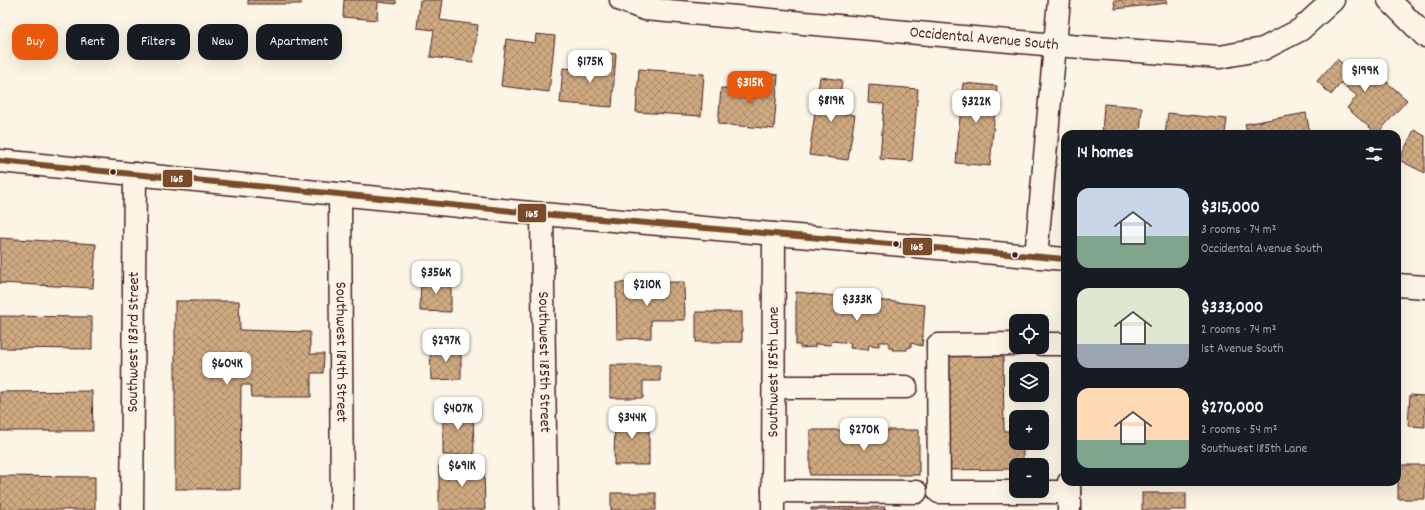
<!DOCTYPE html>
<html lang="en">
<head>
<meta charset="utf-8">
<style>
	body { margin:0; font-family:Dekko,sans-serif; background:#20242c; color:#f1f3f6; height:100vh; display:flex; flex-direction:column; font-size:15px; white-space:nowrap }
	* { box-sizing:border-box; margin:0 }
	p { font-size:13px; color:#9ea1a6 }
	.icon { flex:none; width:22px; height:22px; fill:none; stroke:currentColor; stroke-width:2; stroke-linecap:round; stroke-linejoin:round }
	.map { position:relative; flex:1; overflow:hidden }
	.panel { position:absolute; left:1061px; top:130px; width:340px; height:356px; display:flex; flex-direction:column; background:#171b24; border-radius:12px; box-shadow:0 4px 16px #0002 }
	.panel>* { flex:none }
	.hud { position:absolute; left:12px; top:24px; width:380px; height:36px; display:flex; gap:8px }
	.controls { position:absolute; left:1009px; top:314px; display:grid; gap:8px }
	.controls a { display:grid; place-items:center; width:40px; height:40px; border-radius:8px; background:#171b24; box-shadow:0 4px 16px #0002; font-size:20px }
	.price { position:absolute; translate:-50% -34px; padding:0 9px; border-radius:8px; background:#fff; color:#222; font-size:13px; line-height:26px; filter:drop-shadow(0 1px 2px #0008) }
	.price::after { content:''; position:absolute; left:50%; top:24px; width:12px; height:9px; margin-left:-6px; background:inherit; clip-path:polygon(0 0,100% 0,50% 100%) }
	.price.active { background:#ea580c; color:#fff }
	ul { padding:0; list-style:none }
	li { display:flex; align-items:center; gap:12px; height:100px; padding:0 16px }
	li span { display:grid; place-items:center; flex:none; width:112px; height:80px; border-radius:12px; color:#555 }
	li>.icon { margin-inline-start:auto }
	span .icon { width:48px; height:48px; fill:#fffc; stroke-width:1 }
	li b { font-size:17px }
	h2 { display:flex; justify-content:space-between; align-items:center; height:48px; padding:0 16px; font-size:17px }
	.pill { padding:0 14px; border-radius:12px; background:#171b24; box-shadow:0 4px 16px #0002; font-size:14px; line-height:36px }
	.pill.active { background:#ea580c; color:#fff }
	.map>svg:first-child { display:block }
</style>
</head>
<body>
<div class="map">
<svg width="1425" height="510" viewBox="0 0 1425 510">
	<defs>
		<pattern id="building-cross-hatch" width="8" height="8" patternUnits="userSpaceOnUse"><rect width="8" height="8" fill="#cfaa81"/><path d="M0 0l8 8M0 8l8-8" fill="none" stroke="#aa8a6a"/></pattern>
	</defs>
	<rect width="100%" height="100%" fill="#fcf5e5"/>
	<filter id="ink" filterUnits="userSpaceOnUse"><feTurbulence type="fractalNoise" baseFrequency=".025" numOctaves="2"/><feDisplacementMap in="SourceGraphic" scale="8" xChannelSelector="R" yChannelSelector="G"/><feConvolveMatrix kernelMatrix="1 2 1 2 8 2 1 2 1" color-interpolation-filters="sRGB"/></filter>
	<g filter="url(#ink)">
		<g fill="url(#building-cross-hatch)" stroke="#4a1f2b">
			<rect x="248" y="0" width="53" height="4"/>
			<polygon points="344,0 396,0 396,4 378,2 377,20 343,17"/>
			<polygon points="420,0 443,0 440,20 478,25 473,62 430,57 434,30 417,28"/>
			<polygon points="1114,0 1166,0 1167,3 1115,9"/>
			<polygon points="536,34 555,36 549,92 501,86 506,39 535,43"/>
			<polygon points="599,52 616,54 612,107 560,103 563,68 597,70"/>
			<polygon points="1337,59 1352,72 1362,60 1407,100 1377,134 1347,108 1357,96 1341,83 1331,95 1317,81"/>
			<polygon points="639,69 704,74 701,116 636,112"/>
			<polygon points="760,73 778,75 774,129 718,124 721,88 758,91"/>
			<polygon points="820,77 842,80 838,113 855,115 848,160 809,155"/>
			<polygon points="963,83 997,86 990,166 956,163"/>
			<polygon points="869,85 918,89 912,161 880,159 884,104 868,103"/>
			<polygon points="1104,104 1142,107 1140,134 1102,134"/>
			<polygon points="1168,113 1227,119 1225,134 1165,134"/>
			<polygon points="1306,113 1310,134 1247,134 1245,124"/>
			<polygon points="1414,130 1425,136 1425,173 1399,160"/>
			<polygon points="0,238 96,244 93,288 0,283"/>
			<polygon points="421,278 451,278 451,312 420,311"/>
			<polygon points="684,282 685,320 651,320 651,338 617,339 616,283"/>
			<polygon points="796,292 925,305 922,346 911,343 911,347 907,348 907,350 892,350 892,348 889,348 889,342 879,342 879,346 869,345 868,350 850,348 851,343 832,341 831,345 815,344 815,347 800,348 800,345 796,345"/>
			<polygon points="175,301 239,301 240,330 310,332 310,354 324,354 323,373 311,373 311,397 252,397 251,385 241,385 240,489 175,489"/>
			<rect x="696" y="312" width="46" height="30"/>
			<polygon points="0,316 92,317 92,349 0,348"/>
			<polygon points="430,346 461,346 461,379 431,380"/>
			<polygon points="947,356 1003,356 1004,431 1016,431 1016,443 1023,443 1023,465 1016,465 1016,469 948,470"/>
			<polygon points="610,365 660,365 660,381 643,381 643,398 610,398"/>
			<polygon points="92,391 93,431 0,431 0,392"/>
			<polygon points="1410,395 1425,396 1425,427 1408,426"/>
			<polygon points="443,406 473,406 474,455 443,455"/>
			<polygon points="615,415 649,415 649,465 614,465"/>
			<rect x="810" y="430" width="109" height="45"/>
			<polygon points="484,465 485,510 439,510 439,466"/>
			<rect x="1398" y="465" width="27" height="34"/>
			<polygon points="0,476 95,477 95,510 0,510"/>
			<rect x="611" y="493" width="45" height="17"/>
			<rect x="1142" y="493" width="44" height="17"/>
			<polygon points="885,507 885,510 811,510 811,508"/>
		</g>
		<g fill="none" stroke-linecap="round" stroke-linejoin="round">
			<defs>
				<g id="minor">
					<path id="s1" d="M621,0L645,9L1055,45L1220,57L1263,49L1300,30L1333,0"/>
					<polyline points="1389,0 1425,36"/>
					<path id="s2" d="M340,195L342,510"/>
					<path id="s3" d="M542,214L546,510"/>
					<polyline points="1036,257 1059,0"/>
					<polyline points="1016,344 938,345 939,492 1069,492"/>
					<polyline points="1042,344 1065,344"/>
					<polyline points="774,387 906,387"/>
					<polyline points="1069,482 1069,510"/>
					<polyline points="773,491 916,492"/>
					<path id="s4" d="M132,510L135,174"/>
					<path id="s5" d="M773,510L774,234"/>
				</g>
				<g id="major">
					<polyline points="0,161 542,214 1065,259"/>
					<polyline points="1397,285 1425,287"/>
				</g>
			</defs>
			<use href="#minor" stroke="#4a1f2b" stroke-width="25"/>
			<use href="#major" stroke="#4a1f2b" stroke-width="25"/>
			<use href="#minor" stroke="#fcf5e5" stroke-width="22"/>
			<use href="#major" stroke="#fcf5e5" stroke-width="22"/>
			<defs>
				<polyline id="bus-1" points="0,161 542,214 1065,259"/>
			</defs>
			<use href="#bus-1" stroke="#fcf5e5" stroke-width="9"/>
			<use href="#bus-1" stroke="#7a4b2a" stroke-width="6"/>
		</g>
	</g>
	<g fill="#4a1f2b" stroke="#fcf5e5" stroke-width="1.5">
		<circle cx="113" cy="172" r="3.5"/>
		<circle cx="896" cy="244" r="3.5"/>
		<circle cx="1015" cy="255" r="3.5"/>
	</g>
	<g text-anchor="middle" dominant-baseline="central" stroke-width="3" stroke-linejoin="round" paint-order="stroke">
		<g font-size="16" fill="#4a1f2b" stroke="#fcf5e5">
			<text stroke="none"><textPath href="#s1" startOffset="366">Occidental Avenue South</textPath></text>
			<text stroke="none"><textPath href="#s4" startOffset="168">Southwest 183rd Street</textPath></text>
			<text stroke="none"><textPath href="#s2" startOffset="157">Southwest 184th Street</textPath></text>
			<text stroke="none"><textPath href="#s3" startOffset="148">Southwest 185th Street</textPath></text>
			<text stroke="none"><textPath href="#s5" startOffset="138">Southwest 185th Lane</textPath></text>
		</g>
	</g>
	<g stroke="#fcf5e5" stroke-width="1.5">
		<rect x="162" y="169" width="31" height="19" rx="4" fill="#7a4b2a"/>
		<rect x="517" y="203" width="30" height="20" rx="4" fill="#7a4b2a"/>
		<rect x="902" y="237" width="31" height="19" rx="4" fill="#7a4b2a"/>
	</g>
	<g font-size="11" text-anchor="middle" font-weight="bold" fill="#fff">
		<text x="177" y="182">165</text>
		<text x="532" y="217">165</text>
		<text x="917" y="250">165</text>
	</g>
</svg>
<div class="controls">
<a><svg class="icon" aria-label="locate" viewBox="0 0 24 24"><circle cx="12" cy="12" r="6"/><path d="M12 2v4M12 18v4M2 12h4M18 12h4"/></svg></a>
<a><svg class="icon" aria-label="layers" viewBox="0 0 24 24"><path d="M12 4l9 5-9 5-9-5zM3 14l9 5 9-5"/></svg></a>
<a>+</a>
<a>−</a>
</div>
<b class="price" style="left:590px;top:84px">$175K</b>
<b class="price" style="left:1365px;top:93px">$199K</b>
<b class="price active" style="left:750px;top:105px">$315K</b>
<b class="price" style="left:831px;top:123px">$819K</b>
<b class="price" style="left:976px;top:124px">$322K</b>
<b class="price" style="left:436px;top:295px">$356K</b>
<b class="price" style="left:647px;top:307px">$210K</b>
<b class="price" style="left:857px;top:322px">$333K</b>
<b class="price" style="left:446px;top:363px">$297K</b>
<b class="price" style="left:227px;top:386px">$604K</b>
<b class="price" style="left:458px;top:431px">$407K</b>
<b class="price" style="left:632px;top:440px">$344K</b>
<b class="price" style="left:864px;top:452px">$270K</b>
<b class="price" style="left:462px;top:488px">$691K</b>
<div class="hud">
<a class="pill active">Buy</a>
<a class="pill">Rent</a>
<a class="pill">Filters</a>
<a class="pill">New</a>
<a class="pill">Apartment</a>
</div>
<section class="panel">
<h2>14 homes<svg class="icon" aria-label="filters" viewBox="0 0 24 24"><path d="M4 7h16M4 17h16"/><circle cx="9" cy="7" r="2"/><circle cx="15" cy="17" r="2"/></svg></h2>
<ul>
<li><span style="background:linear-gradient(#c9d6e8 60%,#7fa58c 0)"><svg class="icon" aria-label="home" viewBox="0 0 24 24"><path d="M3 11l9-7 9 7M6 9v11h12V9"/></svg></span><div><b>$315,000</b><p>3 rooms · 74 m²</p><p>Occidental Avenue South</p></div></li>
<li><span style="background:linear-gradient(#dfe7d0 70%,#9aa5b1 0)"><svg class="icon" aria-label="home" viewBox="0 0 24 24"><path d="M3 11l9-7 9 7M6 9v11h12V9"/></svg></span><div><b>$333,000</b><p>2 rooms · 74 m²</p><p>1st Avenue South</p></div></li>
<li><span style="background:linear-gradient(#ffd9b3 65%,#7fa58c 0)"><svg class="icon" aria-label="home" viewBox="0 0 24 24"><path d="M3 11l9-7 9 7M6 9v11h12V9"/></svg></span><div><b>$270,000</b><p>2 rooms · 54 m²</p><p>Southwest 185th Lane</p></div></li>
</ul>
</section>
</div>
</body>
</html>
